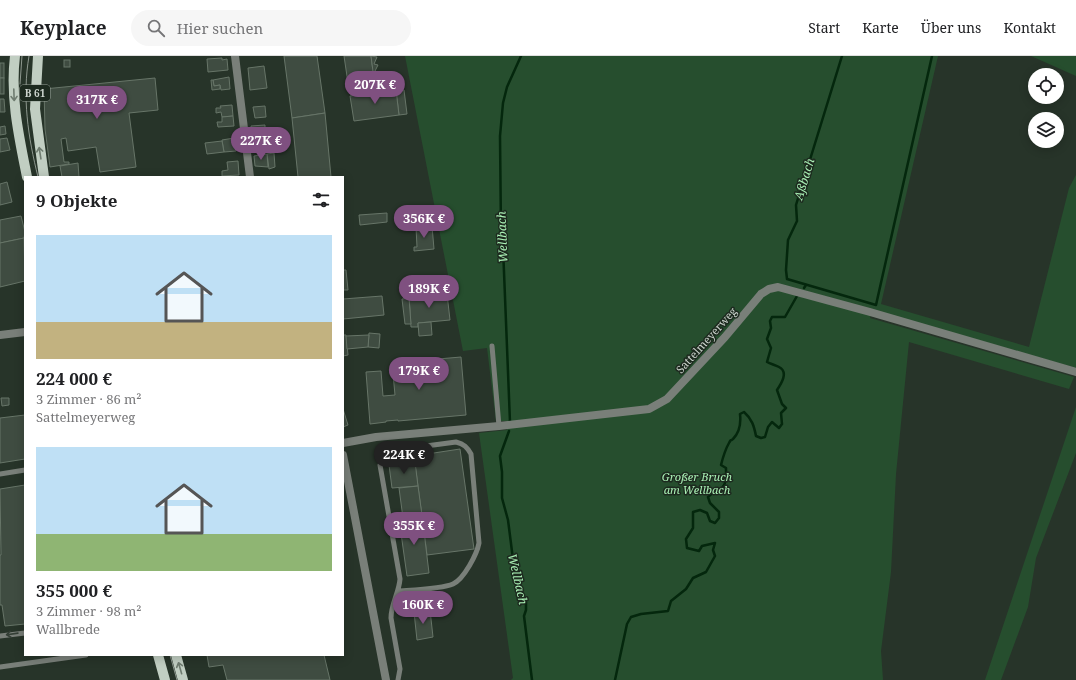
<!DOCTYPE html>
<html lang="de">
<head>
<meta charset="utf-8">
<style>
	body { margin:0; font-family:"Noto Serif",serif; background:#f6f6f6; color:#202124; height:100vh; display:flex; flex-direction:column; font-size:15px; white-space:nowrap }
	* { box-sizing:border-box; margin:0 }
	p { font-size:13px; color:#757577 }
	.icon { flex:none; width:22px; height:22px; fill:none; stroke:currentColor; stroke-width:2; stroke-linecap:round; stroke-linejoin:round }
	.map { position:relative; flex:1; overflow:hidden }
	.details { position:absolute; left:24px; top:120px; width:320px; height:480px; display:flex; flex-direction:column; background:#fff; border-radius:0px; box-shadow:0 2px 10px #0003 }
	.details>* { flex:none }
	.fabs { position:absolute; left:1028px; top:12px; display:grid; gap:8px }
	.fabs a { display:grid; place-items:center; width:36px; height:36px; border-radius:50%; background:#fff; box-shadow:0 2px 10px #0003; font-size:20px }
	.price { position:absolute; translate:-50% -34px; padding:0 9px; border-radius:14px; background:#7f5080; color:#fff; font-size:13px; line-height:26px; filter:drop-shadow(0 1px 2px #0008) }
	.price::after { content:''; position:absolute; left:50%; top:24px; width:12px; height:9px; margin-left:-6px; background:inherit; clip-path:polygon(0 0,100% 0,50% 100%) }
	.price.selected { background:#222; color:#fff }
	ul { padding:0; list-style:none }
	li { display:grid; align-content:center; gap:8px; height:212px; padding:0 12px }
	li span { display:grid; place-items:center; height:124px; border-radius:0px; color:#555 }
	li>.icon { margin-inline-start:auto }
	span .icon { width:72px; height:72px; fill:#fffc; stroke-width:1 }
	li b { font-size:17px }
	h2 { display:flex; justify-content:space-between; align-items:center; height:48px; padding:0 12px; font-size:17px }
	header { display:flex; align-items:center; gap:24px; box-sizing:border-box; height:56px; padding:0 20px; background:#fff; border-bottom:1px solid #e0e0e0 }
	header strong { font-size:19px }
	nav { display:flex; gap:22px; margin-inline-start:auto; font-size:14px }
	.search { width:280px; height:36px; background:#f6f6f6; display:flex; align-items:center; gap:10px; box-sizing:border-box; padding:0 14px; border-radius:22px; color:#757577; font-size:15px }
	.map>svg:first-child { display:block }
</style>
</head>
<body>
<header>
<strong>Keyplace</strong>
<div class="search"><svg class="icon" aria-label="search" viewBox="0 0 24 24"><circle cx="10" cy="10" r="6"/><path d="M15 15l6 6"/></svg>Hier suchen</div>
<nav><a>Start</a><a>Karte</a><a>Über uns</a><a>Kontakt</a></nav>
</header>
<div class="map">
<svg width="1076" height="624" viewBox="0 0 1076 624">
	<rect width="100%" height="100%" fill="#273429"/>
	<g fill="#264e2e">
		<polygon points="405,0 938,0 881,248 1029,291 1069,132 1076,119 1076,312 872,254 870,262 1074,321 1069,333 909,286 896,418 891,516 881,595 883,624 511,624 513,622 479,377 507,374 507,365 496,365 487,292 463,295"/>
		<polygon points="1031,0 1076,0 1076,20"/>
		<polygon points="1076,351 1076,397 1036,502 1028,551 1001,624 985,624"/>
	</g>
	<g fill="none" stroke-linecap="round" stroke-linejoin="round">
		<g stroke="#04270d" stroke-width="2.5">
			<polyline points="842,0 796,149 797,165 788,184 786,214 787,223 876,249 932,0"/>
			<polyline points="804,232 806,229"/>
			<polyline points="510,366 503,191 501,177 500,80 503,47 507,31 521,0"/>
			<polyline points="509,375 500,400 502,416 502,442 508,464 515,519 526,546 526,554 524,560 532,624"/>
			<path d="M615,624L627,568L631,561L641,558L668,555L671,545L686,533L693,522L706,516L715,500L713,494L715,487L702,490L699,495L687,492L686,483L693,472V456L700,454L707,457L710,465L715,467L719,462V456L710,447L708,441C712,436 717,436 722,432C727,427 726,419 726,412L721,409C723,401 725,394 729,387C732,382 729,386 733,383C740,376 741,367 740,358L744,356C752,363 754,370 756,380L761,382L765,381L768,371L772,366L779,372L782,368L781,357L786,352L782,348L777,334C781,328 789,316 779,311C775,309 771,308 767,306L771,292L767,283L771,272L770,265L772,261H785L797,240"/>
		</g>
	</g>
	<g fill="#3f4c41" stroke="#677568">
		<polygon points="284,0 317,0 325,57 292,62"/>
		<polygon points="344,0 371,0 374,23 348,27"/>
		<polygon points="371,0 377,1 374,8 378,9 375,15 379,17 377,23 374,23"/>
		<polygon points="222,2 222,4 227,3 228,14 208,16 207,3"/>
		<rect x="64" y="4" width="6" height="7"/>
		<rect x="0" y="7" width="4" height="15"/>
		<polygon points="264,10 267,32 250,34 248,12"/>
		<polygon points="229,21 230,33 221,34 220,29 214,30 213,24"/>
		<rect x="0" y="22" width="4" height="16"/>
		<polygon points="155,22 158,54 129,57 136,111 100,116 96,91 68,95 66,82 61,83 64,106 69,106 69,108 50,111 45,73 44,33"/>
		<polygon points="211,24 213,24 214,30 220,29 220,33 212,34"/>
		<polygon points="396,34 404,34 407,58 399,59"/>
		<polygon points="396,34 399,59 354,65 350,40"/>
		<polygon points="0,43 4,43 5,56 0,56"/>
		<polygon points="232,49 233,60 222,61 221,56 216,57 216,52 221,52 220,50"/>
		<polygon points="265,50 266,61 255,62 253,51"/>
		<polygon points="325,57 331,121 298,121 292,62"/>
		<polygon points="233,60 234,70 218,71 217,66 222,66 222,61"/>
		<polygon points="265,69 265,76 270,75 271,79 252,82 251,70"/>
		<polygon points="5,70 6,78 0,79 0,71"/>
		<polygon points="7,82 10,94 0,96 0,83"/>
		<polygon points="234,82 236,95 224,96 222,84"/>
		<polygon points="222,85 224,96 207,98 205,87"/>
		<polygon points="274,97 275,111 269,113 267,98"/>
		<polygon points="267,98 268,111 255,110 254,100"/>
		<polygon points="238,105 239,119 222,120 222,115 228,114 227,106"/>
		<polygon points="78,107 79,121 62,121 60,110"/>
		<polygon points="7,126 12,146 0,149 0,128"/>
		<polygon points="387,157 387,166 360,169 359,159"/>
		<polygon points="21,160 25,176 24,182 0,187 0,164"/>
		<polygon points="432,170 434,193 414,195 414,191 417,191 416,171"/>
		<polygon points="24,182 25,225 0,231 0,187"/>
		<polygon points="343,214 346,214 348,234 343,234"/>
		<polygon points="415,238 415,241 447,238 450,264 418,267 418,271 411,271 409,239"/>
		<polygon points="382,240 384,259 343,263 343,243"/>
		<polygon points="409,242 411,268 405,268 402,243"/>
		<polygon points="431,266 432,279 419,280 418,267"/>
		<polygon points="369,277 380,278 379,292 368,291"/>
		<polygon points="343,279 346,279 348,299 343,300"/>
		<polygon points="369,279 368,291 347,293 346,280"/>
		<polygon points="461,301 466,359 398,365 398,364 386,365 386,366 370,368 366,316 381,315 383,340 395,339 392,307"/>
		<polygon points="1,342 9,342 9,349 2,350"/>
		<polygon points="343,353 348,369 343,371"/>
		<polygon points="25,359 25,403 0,407 0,362"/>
		<polygon points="460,393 474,493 427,499 414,400"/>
		<polygon points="415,406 418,430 392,432 389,409"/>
		<polygon points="25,429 25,568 5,570 2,549 0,549 0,499 1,499 0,433"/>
		<polygon points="418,430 422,459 403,462 399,432"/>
		<polygon points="422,459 429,517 407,520 399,463"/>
		<polygon points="430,554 433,581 417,584 414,556"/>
		<polygon points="207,599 324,599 330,624 227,624 223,609 209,611"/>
	</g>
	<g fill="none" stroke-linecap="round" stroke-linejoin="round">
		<g stroke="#797f79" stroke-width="5">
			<polyline points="492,290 499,370"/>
			<polyline points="0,418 25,414"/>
			<path d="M398,535C411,534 442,533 453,528C464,523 477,498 479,487L471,398C467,391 464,388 456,386L396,394C387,397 384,400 380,409L400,523C399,537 391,548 391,562L400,613L398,624"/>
			<polyline points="0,580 25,577"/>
			<polyline points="0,611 86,599"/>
		</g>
		<g stroke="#797f79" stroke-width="8">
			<polyline points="235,0 250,121"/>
			<polyline points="0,279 25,276"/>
			<polyline points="343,387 376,381 499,370 649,353 667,343 725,281 761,238 769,233 778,231 870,256 1076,316"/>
			<polyline points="343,399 386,624"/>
		</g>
		<g stroke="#c1cec2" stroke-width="10">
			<path d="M15,0C10,41 19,81 27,121"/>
			<polyline points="38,0 35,53 44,121"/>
			<polyline points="158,599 165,624"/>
			<polyline points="176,599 183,624"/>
		</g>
		<g stroke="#8d978e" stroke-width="1">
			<path d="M29,0C22,41 28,81 38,121"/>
			<polyline points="20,28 22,0"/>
			<polyline points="170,599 177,624"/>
		</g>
	</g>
	<defs><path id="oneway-shaft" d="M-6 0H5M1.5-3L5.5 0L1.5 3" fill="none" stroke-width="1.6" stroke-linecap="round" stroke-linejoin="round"/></defs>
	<g stroke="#6f7c70">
		<use href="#oneway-shaft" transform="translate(14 39) rotate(88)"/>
		<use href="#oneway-shaft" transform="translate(40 97) rotate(-99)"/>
		<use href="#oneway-shaft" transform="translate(180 612) rotate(-106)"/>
	</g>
	<use stroke="#343f36" href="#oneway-shaft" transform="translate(12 578) rotate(172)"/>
	<g text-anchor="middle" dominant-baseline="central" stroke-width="3" stroke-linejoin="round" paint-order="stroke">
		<rect fill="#1d2a1f" stroke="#98a199" stroke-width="1" x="20" y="29" width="30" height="16" rx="3"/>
		<g font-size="10" font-weight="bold" fill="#ccd4cd">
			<text x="35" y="37">B 61</text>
		</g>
		<g font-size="11" fill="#ccd4cd" stroke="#1d2a1f">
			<text transform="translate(706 284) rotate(-48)">Sattelmeyerweg</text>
		</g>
		<g font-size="11" font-style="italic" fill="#aaf0b5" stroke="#1d2a1f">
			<text x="697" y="420">Großer Bruch<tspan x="697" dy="13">am Wellbach</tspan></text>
		</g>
		<g font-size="12" font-style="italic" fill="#a9efb4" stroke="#1d2a1f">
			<text transform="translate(804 123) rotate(-73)">Aßbach</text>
			<text transform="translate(502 181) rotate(-92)">Wellbach</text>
			<text transform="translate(518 523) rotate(77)">Wellbach</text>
		</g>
	</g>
</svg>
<div class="fabs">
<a><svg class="icon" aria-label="locate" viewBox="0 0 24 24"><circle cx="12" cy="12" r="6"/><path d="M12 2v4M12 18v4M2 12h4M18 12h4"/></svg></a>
<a><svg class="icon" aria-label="layers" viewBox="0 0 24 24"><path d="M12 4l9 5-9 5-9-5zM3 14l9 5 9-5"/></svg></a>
</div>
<b class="price" style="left:375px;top:49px">207K €</b>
<b class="price" style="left:97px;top:64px">317K €</b>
<b class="price" style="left:261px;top:105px">227K €</b>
<b class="price" style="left:424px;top:183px">356K €</b>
<b class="price" style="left:429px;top:253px">189K €</b>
<b class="price" style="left:419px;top:335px">179K €</b>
<b class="price selected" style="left:404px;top:419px">224K €</b>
<b class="price" style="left:414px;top:490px">355K €</b>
<b class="price" style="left:423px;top:569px">160K €</b>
<section class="details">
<h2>9 Objekte<svg class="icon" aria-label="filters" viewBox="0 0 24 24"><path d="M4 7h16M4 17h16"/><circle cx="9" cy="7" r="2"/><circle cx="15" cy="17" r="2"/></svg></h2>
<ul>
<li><span style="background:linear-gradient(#bfe0f5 70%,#c2b280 0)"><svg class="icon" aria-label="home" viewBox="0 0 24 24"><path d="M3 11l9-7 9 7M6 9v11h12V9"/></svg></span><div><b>224 000 €</b><p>3 Zimmer · 86 m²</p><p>Sattelmeyerweg</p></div></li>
<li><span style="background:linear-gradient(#bfe0f5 70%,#8fb573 0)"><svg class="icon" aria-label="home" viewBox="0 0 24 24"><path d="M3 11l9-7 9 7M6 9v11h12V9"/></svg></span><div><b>355 000 €</b><p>3 Zimmer · 98 m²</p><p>Wallbrede</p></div></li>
</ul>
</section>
</div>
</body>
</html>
